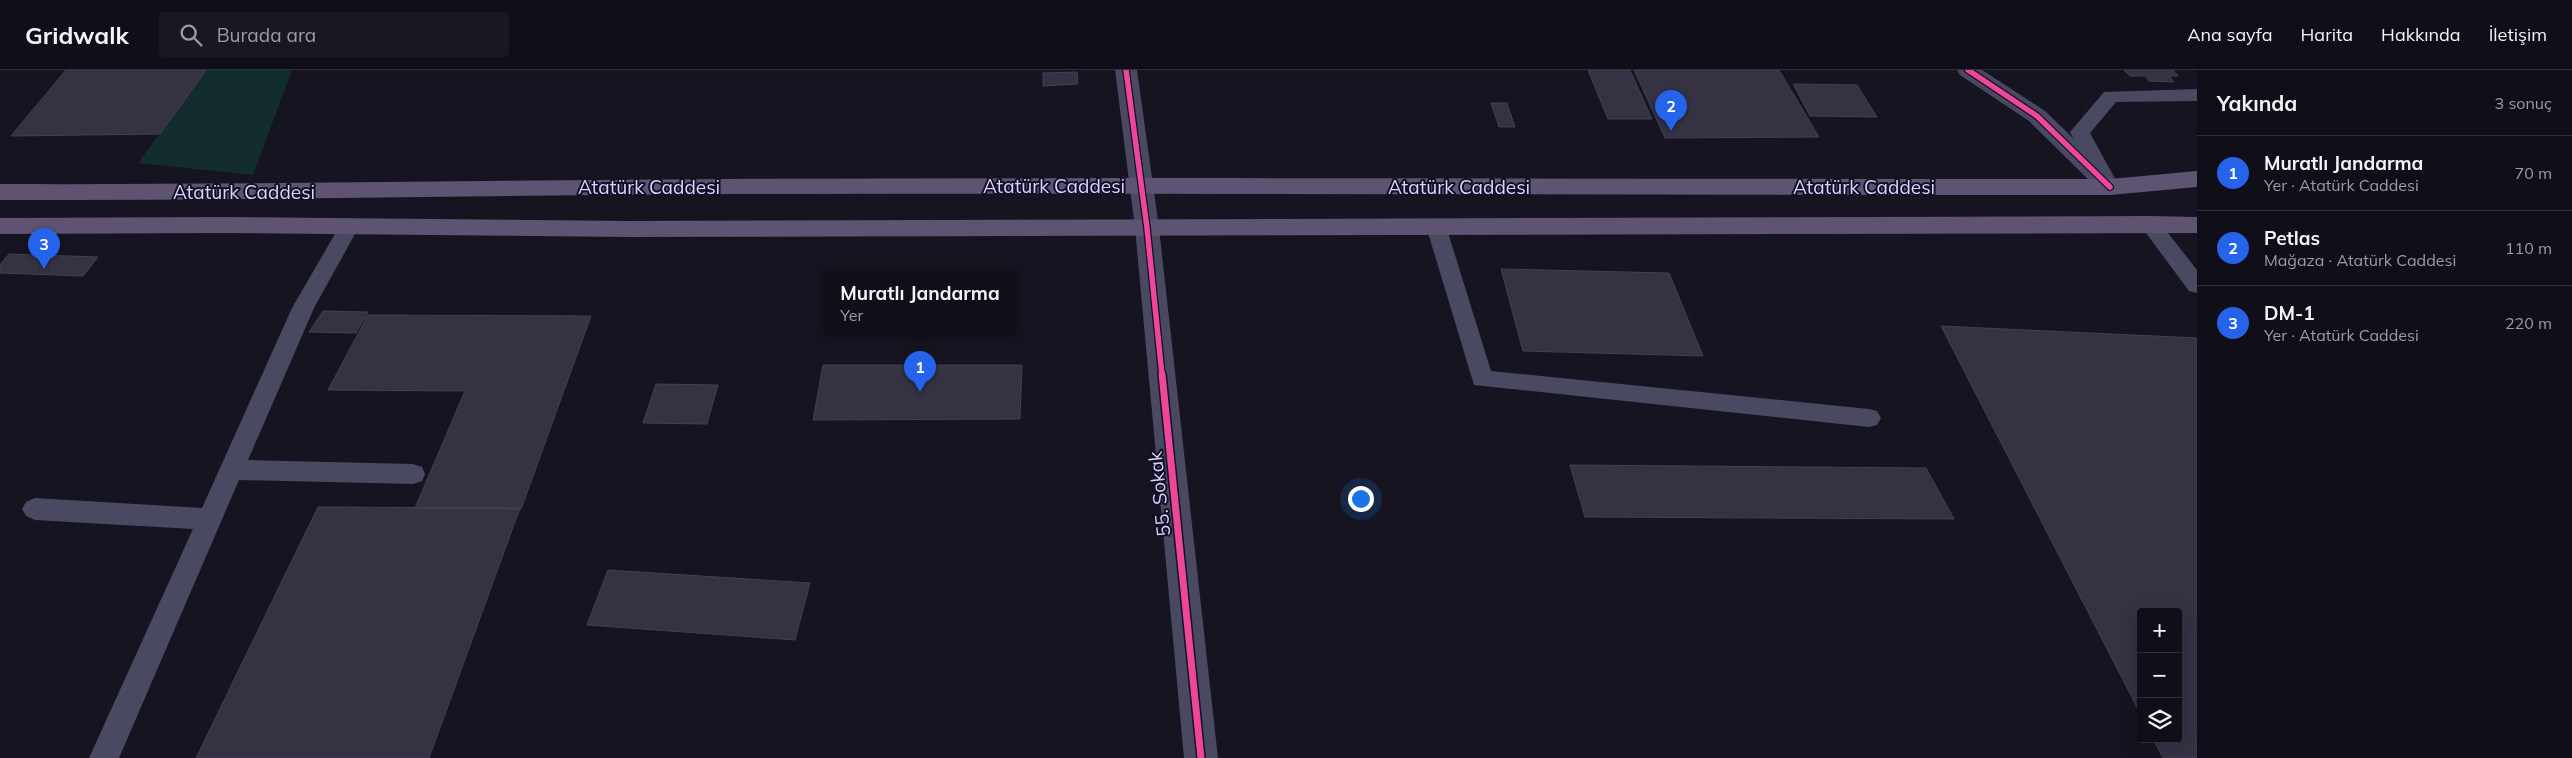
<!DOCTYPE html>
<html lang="tr">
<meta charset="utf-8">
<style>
:root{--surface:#100f19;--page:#191822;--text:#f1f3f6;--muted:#9c9ca2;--line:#302f38;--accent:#2563eb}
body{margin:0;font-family:Mulish,sans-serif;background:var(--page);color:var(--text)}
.controls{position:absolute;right:15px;bottom:15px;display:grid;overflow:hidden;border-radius:5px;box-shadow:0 5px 20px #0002}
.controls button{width:45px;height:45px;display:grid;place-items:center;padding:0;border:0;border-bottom:1px solid var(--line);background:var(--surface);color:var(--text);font:25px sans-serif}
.you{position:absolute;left:1360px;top:428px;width:18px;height:18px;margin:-12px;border:4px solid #fff;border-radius:50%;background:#1a73e8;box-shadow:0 0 0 8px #1a73e833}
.badge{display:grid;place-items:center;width:32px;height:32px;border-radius:50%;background:var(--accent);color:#fff;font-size:16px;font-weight:700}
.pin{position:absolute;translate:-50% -41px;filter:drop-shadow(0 1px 2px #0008)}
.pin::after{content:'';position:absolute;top:26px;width:18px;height:15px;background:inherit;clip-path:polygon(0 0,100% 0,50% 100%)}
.popup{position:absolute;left:824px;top:200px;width:192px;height:65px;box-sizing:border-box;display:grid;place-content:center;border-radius:5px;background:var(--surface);filter:drop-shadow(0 1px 4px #0005);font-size:16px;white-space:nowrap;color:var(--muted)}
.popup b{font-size:19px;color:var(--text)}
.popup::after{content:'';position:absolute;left:50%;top:100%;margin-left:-10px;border:10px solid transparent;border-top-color:var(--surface)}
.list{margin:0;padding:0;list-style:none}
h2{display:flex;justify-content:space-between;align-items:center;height:65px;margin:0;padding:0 20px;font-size:21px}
h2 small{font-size:16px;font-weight:400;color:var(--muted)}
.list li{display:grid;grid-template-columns:32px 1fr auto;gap:15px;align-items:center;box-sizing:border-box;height:75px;padding:0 20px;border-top:1px solid var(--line)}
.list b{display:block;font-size:19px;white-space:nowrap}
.list p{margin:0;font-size:16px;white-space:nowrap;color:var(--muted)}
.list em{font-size:16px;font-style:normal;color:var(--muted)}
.icon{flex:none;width:28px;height:28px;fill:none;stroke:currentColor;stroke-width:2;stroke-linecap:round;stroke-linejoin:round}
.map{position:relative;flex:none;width:2197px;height:688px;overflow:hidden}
header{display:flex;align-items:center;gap:30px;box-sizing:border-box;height:70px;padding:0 25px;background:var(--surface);border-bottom:1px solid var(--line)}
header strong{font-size:24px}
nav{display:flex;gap:28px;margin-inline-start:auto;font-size:18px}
.search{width:350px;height:45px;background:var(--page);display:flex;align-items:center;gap:12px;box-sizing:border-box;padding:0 18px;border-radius:5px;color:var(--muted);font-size:19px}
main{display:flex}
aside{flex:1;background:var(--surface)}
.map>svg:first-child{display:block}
.green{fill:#132c2d}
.building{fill:#343243;stroke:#433f54}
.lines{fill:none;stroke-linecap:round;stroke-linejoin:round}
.lane{fill:#4a4962;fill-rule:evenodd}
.street{fill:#4a4962;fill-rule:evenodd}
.primary{fill:#5e5373;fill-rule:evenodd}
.cycleway-far1-casing{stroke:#130f26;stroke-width:8}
.cycleway-casing{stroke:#130f26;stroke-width:10}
.cycleway-far1{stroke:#ed469a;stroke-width:5.5}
.cycleway{stroke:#ed469a;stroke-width:7}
.labels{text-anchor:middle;stroke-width:4;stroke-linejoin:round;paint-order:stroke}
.street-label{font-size:19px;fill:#d9d4ff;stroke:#130f26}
</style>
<header>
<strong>Gridwalk</strong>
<div class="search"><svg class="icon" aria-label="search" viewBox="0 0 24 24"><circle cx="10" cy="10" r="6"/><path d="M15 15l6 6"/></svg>Burada ara</div>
<nav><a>Ana sayfa</a><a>Harita</a><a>Hakkında</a><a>İletişim</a></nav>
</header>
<main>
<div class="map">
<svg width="2197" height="688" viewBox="0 0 2197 688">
<rect width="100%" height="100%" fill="#161421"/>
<path class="green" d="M206,0H292L253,105L138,93Z"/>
<path class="building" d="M66,0H206L160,64L11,66Z
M1588,0H1630L1652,49H1608Z
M1634,0H1779L1819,67L1665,68Z
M2124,0H2173L2178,6H2169L2174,12L2149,11L2145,6H2130Z
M1077,2L1078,14L1043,16V3Z
M1793,14L1857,15L1877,47L1810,46Z
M1491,33H1507L1515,57H1499Z
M9,184L98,187L83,206L0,203V195Z
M1501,199L1669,203L1703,286L1523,281Z
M323,241L368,242L356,263L309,262Z
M368,245L591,246L521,439L415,438L465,321L328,320Z
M1941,256L2197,268V688H2163L2153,669H2178V542H2141V645Z
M823,295H1022L1020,349L813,350Z
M656,314L718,315L707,354L643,353Z
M1570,395L1926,398L1954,449L1585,447Z
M318,437L520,438L429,688H196Z
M608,500L810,513L795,570L587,555Z"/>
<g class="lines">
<path class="lane" d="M2197,19V31L2116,32L2090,63L2119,116L2116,121L2109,123L2102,121L2070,62L2104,22Z
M2150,147L2157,149L2197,200V223L2189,221L2143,159L2140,154L2143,149Z
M350,148L357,150L360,155L314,238L248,390L413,394L422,397L425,404L422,411L413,414L239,410L119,688H89L193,459L35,450L26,446L22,439L26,432L35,428L202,438L292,238L343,150Z
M1436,149L1443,151L1446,156L1491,301L1869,339L1877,341L1881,348L1877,355L1869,357L1474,315L1426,156L1429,151Z"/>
<path class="street" d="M1115,0H1137L1159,158L1218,688H1184L1135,158Z
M1957,0H1982L2045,41L2118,111L2122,117L2118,123L2110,125L2102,123L2029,51L1960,5Z"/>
<path class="primary" d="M2197,101V117L2110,125C1651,125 1191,123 732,124C488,125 244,131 0,130V114C244,115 488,110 732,109C1191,107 1651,109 2110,109Z
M2150,146L2197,147V163L628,167L222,163L0,164V148L222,147L628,151Z"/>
<defs>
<path id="cycleway-far1" d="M1126,0L1147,158L1162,305
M1968,0L2037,46L2110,117"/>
<path id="cycleway" d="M1162,304L1201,688"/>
</defs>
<use href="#cycleway-far1" class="cycleway-far1-casing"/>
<use href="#cycleway" class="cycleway-casing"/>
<use href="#cycleway-far1" class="cycleway-far1"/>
<use href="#cycleway" class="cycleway"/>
</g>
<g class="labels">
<g class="street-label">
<text x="1054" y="123">Atatürk Caddesi</text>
<text x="649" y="124">Atatürk Caddesi</text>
<text x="1459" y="124">Atatürk Caddesi</text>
<text x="1864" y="124">Atatürk Caddesi</text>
<text x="244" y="129">Atatürk Caddesi</text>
<text transform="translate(1159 424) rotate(-96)" y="7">55. Sokak</text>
</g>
</g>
</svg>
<div class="controls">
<button>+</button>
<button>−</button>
<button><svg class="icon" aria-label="layers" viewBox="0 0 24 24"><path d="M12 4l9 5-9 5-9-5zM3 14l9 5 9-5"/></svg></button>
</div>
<div class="you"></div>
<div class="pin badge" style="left:920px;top:322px">1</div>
<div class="popup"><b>Muratlı Jandarma</b>Yer</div>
<div class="pin badge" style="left:1671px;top:61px">2</div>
<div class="pin badge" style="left:44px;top:199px">3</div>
</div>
<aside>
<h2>Yakında<small>3 sonuç</small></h2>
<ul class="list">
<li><span class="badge">1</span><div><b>Muratlı Jandarma</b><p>Yer · Atatürk Caddesi</p></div><em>70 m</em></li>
<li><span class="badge">2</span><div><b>Petlas</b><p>Mağaza · Atatürk Caddesi</p></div><em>110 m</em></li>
<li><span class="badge">3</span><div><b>DM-1</b><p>Yer · Atatürk Caddesi</p></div><em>220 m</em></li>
</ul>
</aside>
</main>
